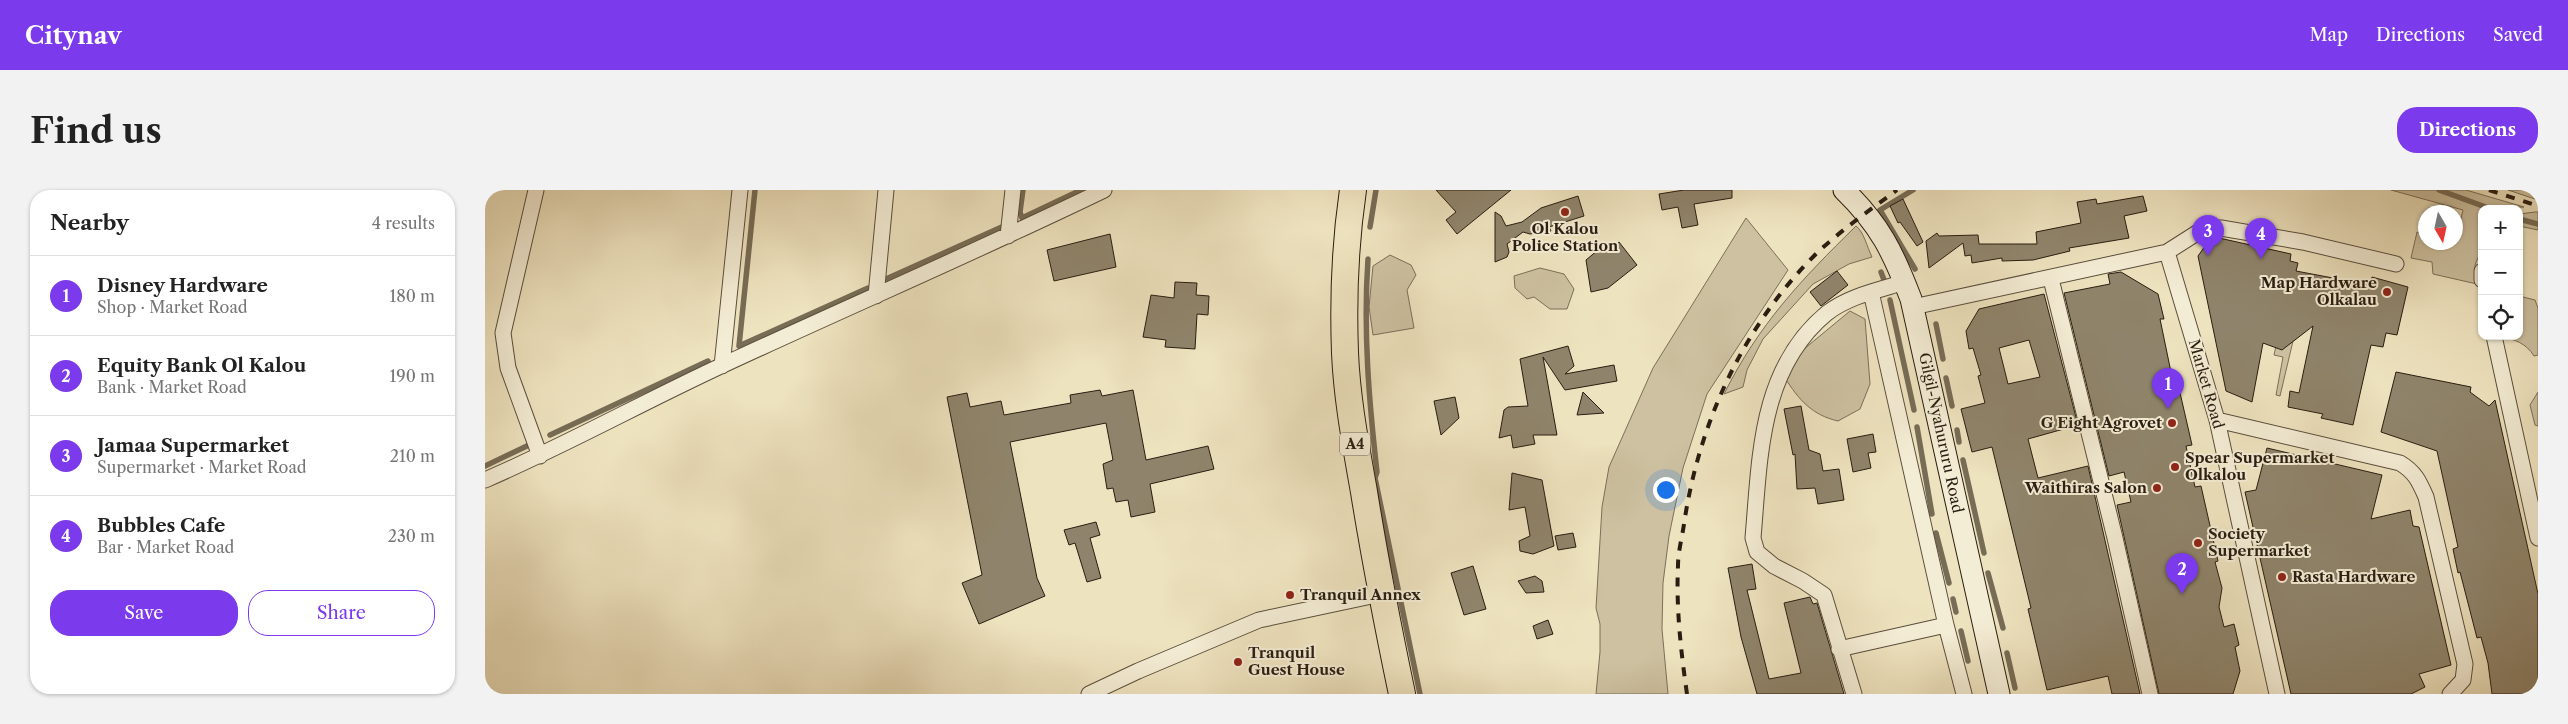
<!DOCTYPE html>
<meta charset="utf-8">
<style>
:root{--surface:#fff;--page:#f2f2f2;--text:#222;--muted:#767676;--line:#e0e0e0;--accent:#7c3aed}
body{margin:0;font-family:"Libre Caslon Text",serif;background:var(--page);color:var(--text)}
.controls{position:absolute;right:15px;top:15px;display:grid;overflow:hidden;border-radius:10px;box-shadow:0 1px 4px #0004}
.controls button{width:45px;height:45px;display:grid;place-items:center;padding:0;border:0;border-bottom:1px solid var(--line);background:var(--surface);color:var(--text);font:25px sans-serif}
.compass{position:absolute;left:1933px;top:15px;width:45px;height:45px;border-radius:50%;background:var(--surface);box-shadow:0 1px 4px #0004;rotate:171deg}
.you{position:absolute;left:1180px;top:299px;width:18px;height:18px;margin:-12px;border:4px solid #fff;border-radius:50%;background:#1a73e8;box-shadow:0 0 0 8px #1a73e833}
.badge{display:grid;place-items:center;width:32px;height:32px;border-radius:50%;background:var(--accent);color:#fff;font-size:16px;font-weight:700}
.pin{position:absolute;translate:-50% -41px;filter:drop-shadow(0 1px 2px #0008)}
.pin::after{content:'';position:absolute;top:26px;width:18px;height:15px;background:inherit;clip-path:polygon(0 0,100% 0,50% 100%)}
.list{margin:0;padding:0;list-style:none}
h2{display:flex;justify-content:space-between;align-items:center;height:65px;margin:0;padding:0 20px;font-size:21px}
h2 small{font-size:16px;font-weight:400;color:var(--muted)}
.list li{display:grid;grid-template-columns:32px 1fr auto;gap:15px;align-items:center;box-sizing:border-box;height:80px;padding:0 20px;border-top:1px solid var(--line)}
.list b{display:block;font-size:19px;white-space:nowrap}
.list p{margin:0;font-size:16px;white-space:nowrap;color:var(--muted)}
.list em{font-size:16px;font-style:normal;color:var(--muted)}
.actions{display:flex;gap:10px;padding:15px 20px}
.actions a{flex:1;padding:11px 0;border:1px solid var(--accent);border-radius:20px;text-align:center;font-size:18px;color:var(--accent)}
.actions .main{background:var(--accent);color:#fff}
.icon{flex:none;width:28px;height:28px;fill:none;stroke:currentColor;stroke-width:2;stroke-linecap:round;stroke-linejoin:round}
.map{position:relative;flex:none;width:2053px;height:504px;overflow:hidden;border-radius:20px}
header{display:flex;align-items:center;gap:30px;box-sizing:border-box;height:70px;padding:0 25px;background:var(--accent);color:#fff}
header strong{font-size:24px}
nav{display:flex;gap:28px;margin-inline-start:auto;font-size:18px}
.intro{display:flex;align-items:center;justify-content:space-between;box-sizing:border-box;height:120px;padding:0 30px}
h1{margin:0;font-size:35px}
.button{padding:12px 22px;border-radius:20px;background:var(--accent);color:#fff;font-size:18px;font-weight:700}
main{display:flex;gap:30px;padding:0 30px}
aside{flex:1;background:var(--surface);border-radius:20px;box-shadow:0 1px 4px #0004}
.map>svg:first-child{display:block}
.green{fill:#cdc1a1;stroke:#7b6f59}
.lines{fill:none;stroke-linecap:round;stroke-linejoin:round}
.stream{stroke:#776c56;stroke-width:5.5}
.building{fill:#8f846b;stroke:#291d11;fill-rule:evenodd}
.street-casing{stroke:#5a4e3c;stroke-width:17}
.secondary-casing{stroke:#291d11;stroke-width:23}
.highway-casing{stroke:#291d11;stroke-width:28}
.street{stroke:#f4edd5;stroke-width:15}
.secondary{stroke:#f4edd5;stroke-width:21}
.highway{stroke:#eee3bf;stroke-width:26}
.rail{stroke:#291d11;stroke-width:4;stroke-dasharray:9 9;stroke-linecap:butt}
.poi-dot{fill:#8f2418;stroke:#f4edd5;stroke-width:2}
.labels{text-anchor:middle;stroke-width:4;stroke-linejoin:round;paint-order:stroke}
.shield{fill:#f4edd5;stroke:#665b4c;stroke-width:1}
.shield-label{font-size:14px;font-weight:bold;fill:#291d11}
.poi-label{font-size:15px;font-weight:bold;fill:#291d11;stroke:#f4edd5;text-anchor:start}
.street-label{font-size:15px;fill:#291d11;stroke:#f4edd5}
</style>
<header>
<strong>Citynav</strong>
<nav><a>Map</a><a>Directions</a><a>Saved</a></nav>
</header>
<div class="intro"><h1>Find us</h1><a class="button">Directions</a></div>
<main>
<aside>
<h2>Nearby<small>4 results</small></h2>
<ul class="list">
<li><span class="badge">1</span><div><b>Disney Hardware</b><p>Shop · Market Road</p></div><em>180 m</em></li>
<li><span class="badge">2</span><div><b>Equity Bank Ol Kalou</b><p>Bank · Market Road</p></div><em>190 m</em></li>
<li><span class="badge">3</span><div><b>Jamaa Supermarket</b><p>Supermarket · Market Road</p></div><em>210 m</em></li>
<li><span class="badge">4</span><div><b>Bubbles Cafe</b><p>Bar · Market Road</p></div><em>230 m</em></li>
</ul>
<div class="actions"><a class="main">Save</a><a>Share</a></div>
</aside>
<div class="map">
<svg width="2053" height="504" viewBox="0 0 2053 504">
<rect width="100%" height="100%" fill="#eee3bf"/>
<filter id="stains"><feTurbulence type="fractalNoise" baseFrequency=".004" numOctaves="4"/><feColorMatrix values="0 0 0 0 .2 0 0 0 0 .09 0 0 0 0 .02 0 0 0 .5 -.17"/></filter>
<radialGradient id="worn" r=".72"><stop offset=".6" stop-color="#630" stop-opacity="0"/><stop offset="1" stop-color="#630" stop-opacity=".3"/></radialGradient>
<path class="green" d="M1906,0H1981L2039,17L1997,19V58L1990,75L1992,94L1948,84L1947,72L1926,68L1932,42L1940,44V52H1970L1978,20Z
M2023,0H2053V10Z
M2050,22H2053V40L2034,36V24Z
M1261,28L1303,80L1222,204L1198,278L1184,346L1178,393L1177,439L1183,504H1111L1115,462V434L1111,418L1117,317L1124,277L1168,178Z
M1371,36C1379,42 1382,57 1387,67L1364,74L1328,94L1278,149L1262,180L1258,197L1239,204C1274,134 1316,90 1371,36Z
M905,65L926,75L931,85L922,100L929,138L888,145L884,117L888,76Z
M1055,78L1079,84L1089,99L1082,119H1065L1049,107L1042,109L1030,98L1029,86Z
M2034,106L2050,110L2053,118V165L2049,166C2041,153 2030,150 2016,146H2034Z
M1365,121L1380,129L1385,194L1375,219L1353,231C1327,225 1314,210 1300,188L1313,164Z
M1793,147L1808,151L1795,206L1791,205L1798,167L1789,165Z
M2053,202V236L2050,235L2045,215Z"/>
<g class="lines">
<path class="stream" d="M538,0L535,22L537,28L596,0
M1428,0L1395,20L1430,79
M1954,0L2006,19
M2034,29L2053,34
M885,37L891,0
M883,69C878,141 884,211 892,282L890,288L886,289
M1396,82L1399,90
M401,89L519,36
M1405,110L1429,220
M1451,134L1458,169
M254,156L270,0
M254,156L383,98
M1461,188L1467,216
M1432,237L1447,324
M1472,240L1474,252
M65,245L223,171
M1478,270L1499,363
M0,276L44,255
M890,288L935,504
M1451,343L1464,393
M1503,383L1518,438
M1468,409L1471,422
M1476,441L1483,471
M1522,463L1530,498"/>
</g>
<path class="building" d="M951,0H1026L972,44L961,30L971,22Z
M1199,0H1247V8L1209,14L1213,35L1197,38L1193,17L1177,20L1174,4Z
M1093,6L1099,26L1064,37L1066,41L1045,44L1038,42L1022,54L1024,62L1022,67L1010,72V22L1016,26L1021,36L1037,32L1056,18Z
M1658,6L1662,21L1639,26L1644,48L1584,58L1585,61L1548,70L1517,71V68L1487,73L1486,65L1480,66L1478,53L1444,78L1441,51L1452,43L1454,46L1493,45L1494,54H1552L1551,42L1596,33L1592,12L1611,9L1612,14Z
M1418,9L1438,52L1432,56L1415,32L1413,33L1405,16Z
M625,44L631,77L569,91L562,60Z
M1734,48L1806,64L1805,71L1813,73L1811,81L1885,95L1887,87L1923,97L1912,145L1901,143L1898,157L1886,155L1868,235L1836,228L1838,224L1803,217L1805,201L1814,203L1828,136L1797,160L1778,153L1767,212L1741,201L1713,66L1725,49Z
M1134,52L1152,75L1123,98L1106,102L1101,70L1119,55L1124,60Z
M1352,81L1363,95L1336,116L1325,102Z
M1636,82L1673,104L1679,129H1675L1687,187L1690,186L1693,194L1707,255L1701,256L1710,297L1716,296L1733,371L1730,372L1737,398L1734,417L1739,437L1749,434L1754,455L1750,457L1755,481L1748,504H1674L1632,315L1646,312L1639,282L1624,286L1579,103L1625,94L1623,84Z
M690,92L712,93L711,105L724,106L723,125L712,124L710,159L680,157L681,150L658,147L666,105L689,108Z
M1559,104L1593,235L1543,249L1553,288L1603,276L1655,504H1627L1623,486L1562,500L1543,419L1546,418L1507,257L1487,262L1476,219L1500,213L1493,186L1496,185L1488,158L1484,159L1481,141L1494,119ZM1544,150L1555,187L1523,194L1514,158Z
M1083,156L1089,176L1080,184L1129,175L1132,191L1080,200L1058,167L1072,245H1048L1050,254L1028,258L1026,245L1014,248L1019,220L1023,217L1043,216L1035,169Z
M1911,182L1986,197L1985,202L2004,216L2010,210L2053,404V504H2007L2003,473L1996,447L1992,448L1975,382L1973,383L1968,359L1973,357L1952,261L1896,242Z
M615,200L617,206L648,200L661,270L723,256L729,279L665,294L670,322L646,327L643,310L631,312L628,298L622,299L618,274L628,270L621,233L525,252L552,388L560,406L494,434L477,393L497,385L462,207L482,203L485,217L516,211L519,225L586,213L585,205Z
M1098,202L1119,223L1092,225Z
M970,207L974,228L956,245L949,211Z
M1316,216L1324,260L1335,264L1338,281L1354,279L1359,310L1333,314L1330,298L1312,299L1310,264L1308,265L1299,219Z
M1388,244L1391,262L1383,263L1386,278L1368,282L1362,249Z
M1782,258L1897,285L1886,329L1925,320L1928,336L1934,337L1966,475L1934,484L1940,497L1926,504H1806L1760,302L1771,300Z
M1027,283L1057,290L1069,356L1048,364L1035,361L1034,351L1045,346L1040,317L1024,320Z
M611,332L615,345L605,348L616,388L602,392L590,353L584,355L579,340Z
M1088,343L1091,357L1073,360L1070,346Z
M1267,374L1271,399L1262,400L1284,489L1316,483L1299,413L1325,407L1328,414L1332,413L1359,504H1272L1256,447L1243,378Z
M988,376L1001,419L979,425L966,383Z
M1050,386L1057,391L1059,402L1041,403L1033,391Z
M1063,430L1068,444L1052,449L1048,436Z"/>
<g class="lines">
<defs>
<path id="street" d="M51,0L18,143L23,178L55,266
M523,46L528,0
M1682,62L1732,230L1792,504
M1997,81V90
M1566,89L1630,348L1665,504
M1386,102L1461,435L1479,504
M391,106L401,0
M1428,117L1682,62L1715,41L1736,38L1818,52L1911,74
M2009,146L2053,348
M237,176L255,0
M1732,230L1915,273C1930,282 1934,291 1941,307L1980,474L1978,490L1965,504
M0,290C81,255 158,212 238,175C365,116 493,61 619,0
M1354,459L1461,435
M604,504L653,481L774,430L896,404
M1369,504L1339,405L1318,391L1289,376L1272,362L1268,348C1275,268 1274,179 1342,123C1364,106 1394,100 1420,92"/>
<path id="secondary" d="M1359,0C1395,35 1408,62 1426,109L1514,504"/>
<path id="highway" d="M868,0C860,54 858,109 860,163C862,210 871,256 879,302C890,370 903,437 917,504"/>
</defs>
<use href="#street" class="street-casing"/>
<use href="#secondary" class="secondary-casing"/>
<use href="#highway" class="highway-casing"/>
<use href="#street" class="street"/>
<use href="#secondary" class="secondary"/>
<use href="#highway" class="highway"/>
<path class="rail" d="M2004,0L2053,16
M1202,504C1196,462 1191,419 1193,376C1193,362 1197,348 1199,334C1214,232 1259,134 1334,61C1358,39 1386,19 1412,0"/>
</g>
<g class="poi-dot">
<circle cx="1080" cy="22" r="5"/>
<circle cx="1902" cy="102" r="5"/>
<circle cx="1687" cy="233" r="5"/>
<circle cx="1690" cy="277" r="5"/>
<circle cx="1672" cy="298" r="5"/>
<circle cx="1713" cy="353" r="5"/>
<circle cx="1797" cy="387" r="5"/>
<circle cx="805" cy="405" r="5"/>
<circle cx="753" cy="472" r="5"/>
</g>
<g class="labels">
<rect class="shield" x="855" y="242.5" width="30" height="23" rx="4"/>
<g class="shield-label">
<text x="870" y="259">A4</text>
</g>
<g class="poi-label">
<text x="1080" y="44" text-anchor="middle">Ol Kalou<tspan x="1080" dy="17">Police Station</tspan></text>
<text x="1892" y="98" text-anchor="end">Map Hardware<tspan x="1892" dy="17">Olkalau</tspan></text>
<text x="1677" y="238" text-anchor="end">G Eight Agrovet</text>
<text x="1700" y="273">Spear Supermarket<tspan x="1700" dy="17">Olkalou</tspan></text>
<text x="1662" y="303" text-anchor="end">Waithiras Salon</text>
<text x="1723" y="349">Society<tspan x="1723" dy="17">Supermarket</tspan></text>
<text x="1807" y="392">Rasta Hardware</text>
<text x="815" y="410">Tranquil Annex</text>
<text x="763" y="468">Tranquil<tspan x="763" dy="17">Guest House</tspan></text>
</g>
<g class="street-label">
<text transform="translate(1721 194) rotate(74)" y="5">Market Road</text>
<text transform="translate(1456 243) rotate(78)" y="5">Gilgil-Nyahururu Road</text>
</g>
</g>
<rect width="100%" height="100%" filter="url(#stains)"/>
<rect width="100%" height="100%" fill="url(#worn)"/>
</svg>
<div class="controls">
<button>+</button>
<button>−</button>
<button><svg class="icon" aria-label="locate" viewBox="0 0 24 24"><circle cx="12" cy="12" r="6"/><path d="M12 2v4M12 18v4M2 12h4M18 12h4"/></svg></button>
</div>
<svg class="compass" viewBox="-18 -18 36 36"><path d="M0-13l5 13h-10z" fill="#e53935"/><path d="M0 13l5-13h-10z" fill="#767676"/></svg>
<div class="you"></div>
<div class="pin badge" style="left:1683px;top:219px">1</div>
<div class="pin badge" style="left:1697px;top:404px">2</div>
<div class="pin badge" style="left:1723px;top:66px">3</div>
<div class="pin badge" style="left:1776px;top:69px">4</div>
</div>
</main>
